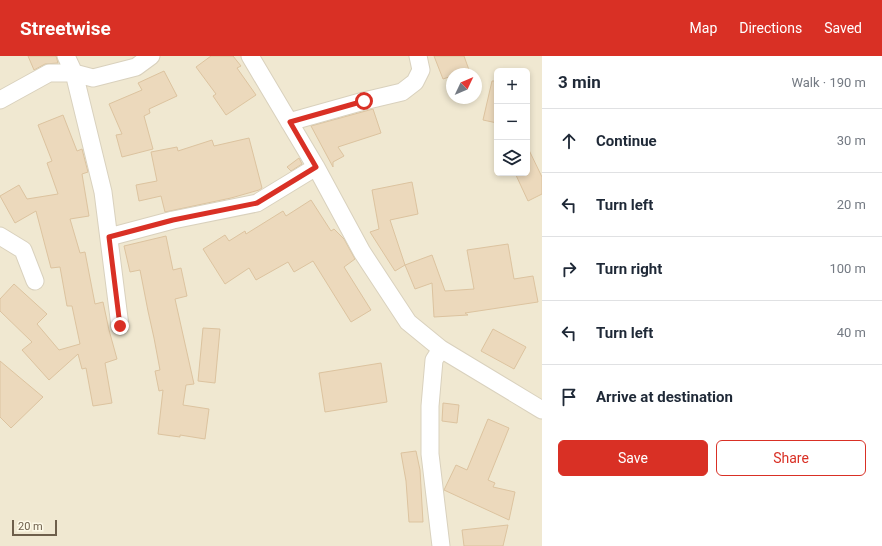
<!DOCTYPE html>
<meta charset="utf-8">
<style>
:root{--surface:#fff;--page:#f6f6f7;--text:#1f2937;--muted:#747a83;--line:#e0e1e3;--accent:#d93025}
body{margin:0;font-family:Roboto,sans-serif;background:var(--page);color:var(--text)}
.controls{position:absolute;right:12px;top:12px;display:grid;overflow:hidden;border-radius:6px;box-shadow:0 2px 6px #0003}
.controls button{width:36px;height:36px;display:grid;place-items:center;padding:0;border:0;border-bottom:1px solid var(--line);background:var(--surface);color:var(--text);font:20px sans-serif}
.compass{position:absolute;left:446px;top:12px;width:36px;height:36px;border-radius:50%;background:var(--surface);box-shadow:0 2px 6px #0003;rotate:46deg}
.scale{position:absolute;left:12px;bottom:10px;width:45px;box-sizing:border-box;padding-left:4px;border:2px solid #6e5f4b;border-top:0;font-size:11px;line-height:14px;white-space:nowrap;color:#6e5f4b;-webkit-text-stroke:3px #fdf9e7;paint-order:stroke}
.stop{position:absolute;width:12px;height:12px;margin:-9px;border:3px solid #d93025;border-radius:50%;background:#fff}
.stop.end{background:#d93025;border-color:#fff;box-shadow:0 1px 4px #0008}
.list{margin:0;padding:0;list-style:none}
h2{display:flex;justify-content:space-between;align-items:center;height:52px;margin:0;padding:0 16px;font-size:17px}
h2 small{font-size:13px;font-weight:400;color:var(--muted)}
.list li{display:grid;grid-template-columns:26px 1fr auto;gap:12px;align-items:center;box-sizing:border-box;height:64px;padding:0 16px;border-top:1px solid var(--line)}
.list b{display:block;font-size:15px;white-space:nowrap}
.list em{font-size:13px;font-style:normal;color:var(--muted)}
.actions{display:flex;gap:8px;padding:12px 16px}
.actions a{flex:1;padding:9px 0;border:1px solid var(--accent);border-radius:6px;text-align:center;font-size:14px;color:var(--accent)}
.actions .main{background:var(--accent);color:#fff}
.icon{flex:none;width:22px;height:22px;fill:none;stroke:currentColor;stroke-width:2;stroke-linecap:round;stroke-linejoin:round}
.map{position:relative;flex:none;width:542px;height:490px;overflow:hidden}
header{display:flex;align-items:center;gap:24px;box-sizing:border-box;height:56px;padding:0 20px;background:var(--accent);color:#fff}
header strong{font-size:19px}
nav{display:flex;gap:22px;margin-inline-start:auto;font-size:14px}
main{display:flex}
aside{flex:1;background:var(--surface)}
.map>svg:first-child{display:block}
.residential{fill:#f0e8d1;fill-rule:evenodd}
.building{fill:#ecd9bc;stroke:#dcc39f}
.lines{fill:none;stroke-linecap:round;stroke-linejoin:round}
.minor-casing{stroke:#d9d1bd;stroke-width:19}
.minor{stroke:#fff;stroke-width:17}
.route{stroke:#d93025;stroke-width:5}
</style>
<header>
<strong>Streetwise</strong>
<nav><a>Map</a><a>Directions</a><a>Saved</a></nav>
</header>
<main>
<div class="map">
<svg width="542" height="490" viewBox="0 0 542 490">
<rect width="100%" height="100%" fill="#f9f5e2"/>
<path class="residential" d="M0,0H542V490H0ZM497,15H527V117H497ZM452,18H476V42H452Z"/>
<path class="building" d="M28,0H56L58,7L45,8L34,14Z
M211,0H233L241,10L237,12L256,39L226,59L213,40L216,38L196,11Z
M434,0H464L469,14L458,18H452V20L443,23Z
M164,15L177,40L149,53L150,57L144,60L153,93L122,101L116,79L122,78L109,48L142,34L138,27Z
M492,25H497V67L483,64Z
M373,53L381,77L338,91L344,100L333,106V111L311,70Z
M63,59L77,95L82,93L88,116L82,118L89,160L70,163L80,197L85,196L95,248L103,246L109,274L117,303L105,307L112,347L93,350L86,312L82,313L78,298L49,324L22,294L32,286L0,255V243L14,228L47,258L37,268L59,294L80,288L72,250H67L60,211L51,212L36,155L15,167L0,140L19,129L27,143L58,138L47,107L52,105L38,69Z
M249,82L262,132L259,134L231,142L165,156L161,140L139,145L136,129L157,125L151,96L177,91L178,95L212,84L214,90Z
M527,90L542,121V138L528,145L515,117H527Z
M299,102L302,108L291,115L287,111Z
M412,126L418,158L390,164L405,209L395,215L370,176L379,173L372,134Z
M311,144L331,175L334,173L344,183L355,203L344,211L371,254L351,266L313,205L294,216L288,206L256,224L249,212L225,228L203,193L225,179L229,185L245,175L246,178L283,155L286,160Z
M166,180L173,214L181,212L187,240L175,243L194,328L186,329L183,349L209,353L205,383L180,379V381L158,378L163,334L159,335L155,315L160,314L154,282L148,255L140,214L130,216L124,190Z
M508,188L514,223L533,220L538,246L465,257L468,259L434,261L432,227L415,233L405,209L432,199L445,235L474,233L467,194Z
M203,272L220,273L215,327L198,325Z
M493,273L526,291L514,313L481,295Z
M0,305L43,341L11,372L0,361Z
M381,307L387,346L325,356L319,317Z
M443,347L459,349L457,367L442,365Z
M488,363L509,372L488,424L495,427L493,431L515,436L509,464L444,434L456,409L467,414Z
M416,395L420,414L423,466H409L406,425L401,397Z
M508,469L503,490H464L462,474Z"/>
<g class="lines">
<defs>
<path id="minor" d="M66,0L74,17L103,136L120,270
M250,0L316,111L362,196L408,266L441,293L542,354
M0,44L49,17H74L93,22L136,11L151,0
M289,66L364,45L402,36L415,26L421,14L418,0
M0,180L23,194L35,225
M109,181L173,164L257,147L316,111
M441,490L430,398V350L434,304L441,293"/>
</defs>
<use href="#minor" class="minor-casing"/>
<use href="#minor" class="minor"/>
</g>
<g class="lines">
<path class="route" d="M120,270L109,181L173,164L257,147L316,111L290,66L364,45"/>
</g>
</svg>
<div class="controls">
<button>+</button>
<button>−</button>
<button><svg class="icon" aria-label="layers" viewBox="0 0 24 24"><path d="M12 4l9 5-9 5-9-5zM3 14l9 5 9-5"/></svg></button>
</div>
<svg class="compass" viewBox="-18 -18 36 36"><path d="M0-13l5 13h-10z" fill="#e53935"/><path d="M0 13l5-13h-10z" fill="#747a83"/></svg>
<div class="scale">20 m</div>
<div class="stop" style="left:364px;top:45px"></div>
<div class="stop end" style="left:120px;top:270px"></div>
</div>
<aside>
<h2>3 min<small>Walk · 190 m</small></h2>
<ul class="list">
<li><svg class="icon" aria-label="ahead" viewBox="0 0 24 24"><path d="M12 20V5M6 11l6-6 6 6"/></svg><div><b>Continue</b></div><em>30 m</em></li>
<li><svg class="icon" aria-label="left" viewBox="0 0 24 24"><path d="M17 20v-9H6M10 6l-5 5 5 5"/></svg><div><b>Turn left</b></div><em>20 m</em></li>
<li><svg class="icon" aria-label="right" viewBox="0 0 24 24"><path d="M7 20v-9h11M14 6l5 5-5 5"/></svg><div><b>Turn right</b></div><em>100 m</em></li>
<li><svg class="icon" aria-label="left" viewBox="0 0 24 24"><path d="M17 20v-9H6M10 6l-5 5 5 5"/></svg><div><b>Turn left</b></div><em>40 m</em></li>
<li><svg class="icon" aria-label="arrive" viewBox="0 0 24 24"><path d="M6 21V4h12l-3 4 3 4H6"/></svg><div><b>Arrive at destination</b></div></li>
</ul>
<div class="actions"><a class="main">Save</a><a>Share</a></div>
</aside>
</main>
